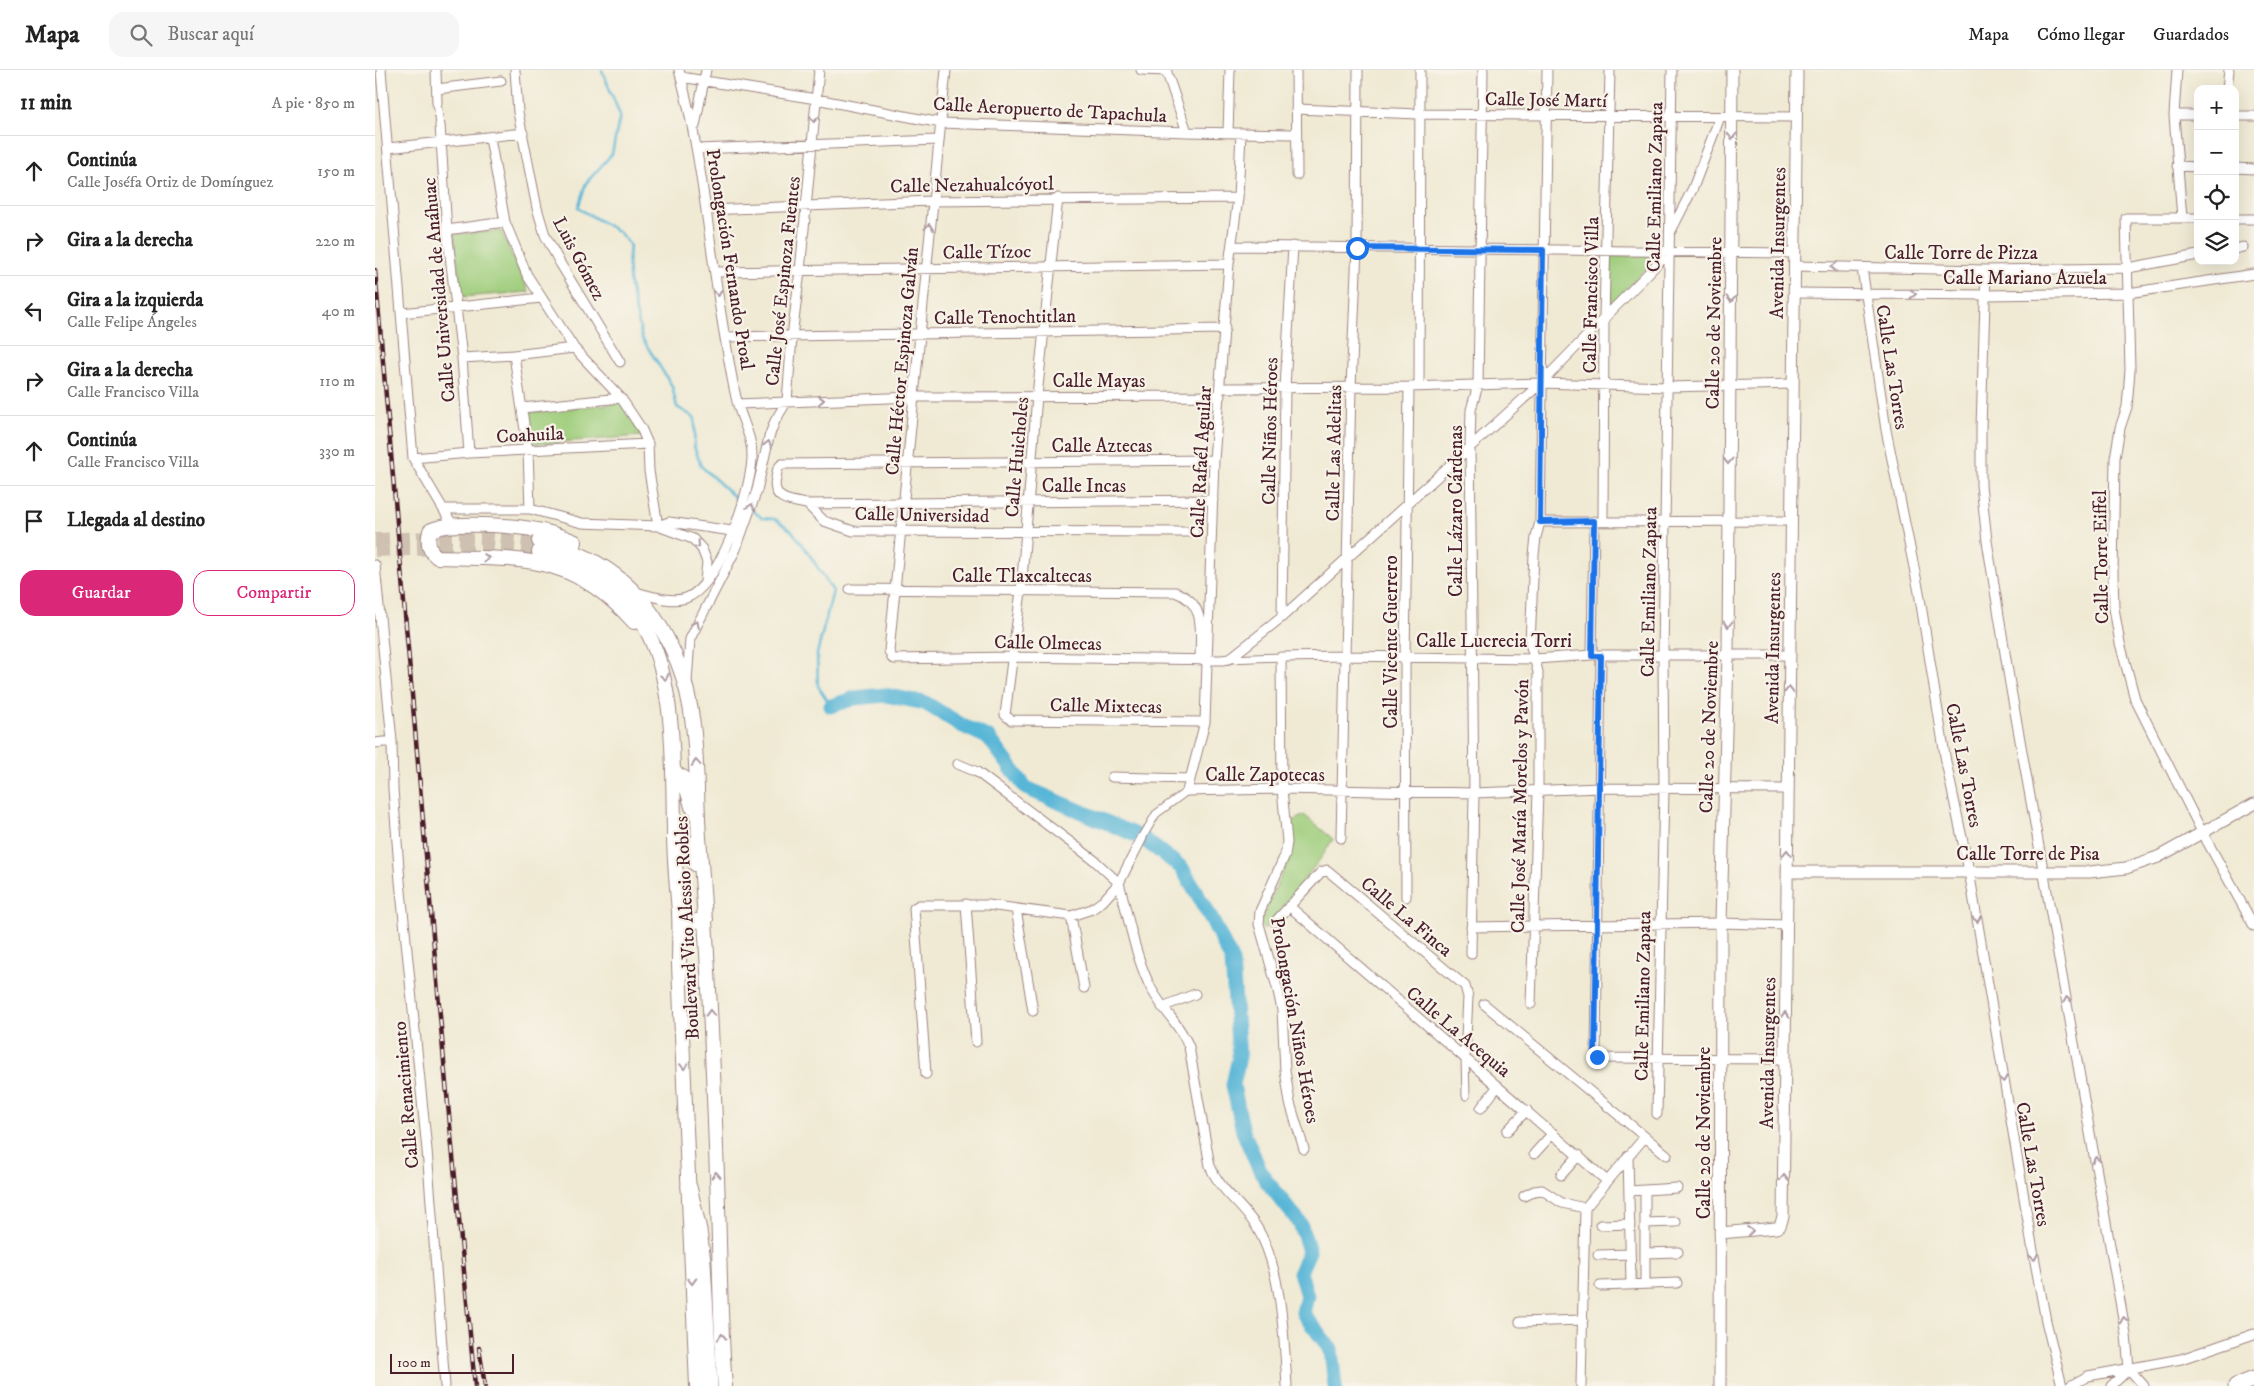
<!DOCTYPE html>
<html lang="es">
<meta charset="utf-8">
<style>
:root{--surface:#fff;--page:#f6f6f6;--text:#222;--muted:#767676;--line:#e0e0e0;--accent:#db2777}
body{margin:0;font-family:"IM FELL DW Pica",serif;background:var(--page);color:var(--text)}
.controls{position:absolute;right:15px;top:15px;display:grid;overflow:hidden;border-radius:10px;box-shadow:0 5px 20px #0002}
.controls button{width:45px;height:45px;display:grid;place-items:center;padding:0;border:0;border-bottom:1px solid var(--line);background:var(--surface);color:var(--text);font:25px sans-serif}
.scale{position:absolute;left:15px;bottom:12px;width:124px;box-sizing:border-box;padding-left:5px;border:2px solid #4a1f2b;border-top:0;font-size:14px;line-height:18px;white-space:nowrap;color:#4a1f2b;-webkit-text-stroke:4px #f7f3e8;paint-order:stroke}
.stop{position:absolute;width:15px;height:15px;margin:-11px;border:4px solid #1a73e8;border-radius:50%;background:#fff}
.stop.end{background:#1a73e8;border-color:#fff;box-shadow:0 1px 5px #0008}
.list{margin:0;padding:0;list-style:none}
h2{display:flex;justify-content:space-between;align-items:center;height:65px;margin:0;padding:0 20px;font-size:21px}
h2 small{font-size:16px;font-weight:400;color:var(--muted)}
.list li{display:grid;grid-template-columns:32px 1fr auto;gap:15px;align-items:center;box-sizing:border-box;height:70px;padding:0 20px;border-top:1px solid var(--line)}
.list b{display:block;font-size:19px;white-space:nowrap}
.list p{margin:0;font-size:16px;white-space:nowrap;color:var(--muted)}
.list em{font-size:16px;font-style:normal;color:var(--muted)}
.actions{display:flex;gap:10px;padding:15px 20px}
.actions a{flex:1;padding:11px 0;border:1px solid var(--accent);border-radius:15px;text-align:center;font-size:18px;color:var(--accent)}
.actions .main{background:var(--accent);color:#fff}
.icon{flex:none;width:28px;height:28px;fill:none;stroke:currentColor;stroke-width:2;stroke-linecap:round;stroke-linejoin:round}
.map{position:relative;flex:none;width:1879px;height:1316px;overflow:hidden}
header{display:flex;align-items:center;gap:30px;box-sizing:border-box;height:70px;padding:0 25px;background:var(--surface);border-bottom:1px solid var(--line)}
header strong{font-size:24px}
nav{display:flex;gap:28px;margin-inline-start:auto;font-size:18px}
.search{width:350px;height:45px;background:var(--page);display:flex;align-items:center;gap:12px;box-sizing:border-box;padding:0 18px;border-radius:15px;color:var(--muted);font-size:19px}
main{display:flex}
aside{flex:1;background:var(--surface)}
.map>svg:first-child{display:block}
.green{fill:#9fcd7b;stroke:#747653}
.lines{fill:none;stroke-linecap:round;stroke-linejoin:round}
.stream{stroke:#58b6d7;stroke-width:2.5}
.river{stroke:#58b6d7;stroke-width:15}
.primary-tunnel{stroke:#cfc1b2;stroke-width:14;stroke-dasharray:14 7;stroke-linecap:butt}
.pedestrian-casing{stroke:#9d8480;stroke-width:9}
.minor-casing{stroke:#9d8480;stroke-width:11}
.tertiary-casing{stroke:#9d8480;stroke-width:13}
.primary-casing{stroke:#9d8480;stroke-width:16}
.trunk-casing{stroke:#9d8480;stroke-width:17}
.pedestrian{stroke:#fff;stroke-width:7}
.minor{stroke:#fff;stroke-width:9}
.tertiary{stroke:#fff;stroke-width:11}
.primary{stroke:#fff;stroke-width:14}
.trunk{stroke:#fff;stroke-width:15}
.rail-casing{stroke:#4a1f2b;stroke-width:4.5}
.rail{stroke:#f7f3e8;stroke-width:2.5;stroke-dasharray:8;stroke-linecap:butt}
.oneway{stroke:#ae9aa0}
.route{stroke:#1a73e8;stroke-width:6}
.labels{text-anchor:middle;stroke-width:4.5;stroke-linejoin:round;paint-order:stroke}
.street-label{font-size:19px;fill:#4a1f2b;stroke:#f7f3e8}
</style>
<header>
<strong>Mapa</strong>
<div class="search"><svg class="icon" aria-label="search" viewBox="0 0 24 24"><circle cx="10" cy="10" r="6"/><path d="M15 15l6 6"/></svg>Buscar aquí</div>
<nav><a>Mapa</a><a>Cómo llegar</a><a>Guardados</a></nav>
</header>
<main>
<aside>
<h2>11 min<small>A pie · 850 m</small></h2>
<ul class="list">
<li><svg class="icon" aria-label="ahead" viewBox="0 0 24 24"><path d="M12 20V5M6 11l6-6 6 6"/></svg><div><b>Continúa</b><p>Calle Joséfa Ortiz de Domínguez</p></div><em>150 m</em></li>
<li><svg class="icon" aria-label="right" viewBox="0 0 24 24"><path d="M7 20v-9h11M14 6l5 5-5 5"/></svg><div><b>Gira a la derecha</b></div><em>220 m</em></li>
<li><svg class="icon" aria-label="left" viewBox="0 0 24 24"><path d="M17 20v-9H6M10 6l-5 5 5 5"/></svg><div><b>Gira a la izquierda</b><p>Calle Felipe Ángeles</p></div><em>40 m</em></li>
<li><svg class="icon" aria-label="right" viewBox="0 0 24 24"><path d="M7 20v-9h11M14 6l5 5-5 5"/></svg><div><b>Gira a la derecha</b><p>Calle Francisco Villa</p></div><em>110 m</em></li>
<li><svg class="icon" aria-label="ahead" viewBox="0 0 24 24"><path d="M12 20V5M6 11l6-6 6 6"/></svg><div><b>Continúa</b><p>Calle Francisco Villa</p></div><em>330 m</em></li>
<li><svg class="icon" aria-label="arrive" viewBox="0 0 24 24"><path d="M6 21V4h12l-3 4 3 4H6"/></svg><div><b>Llegada al destino</b></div></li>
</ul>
<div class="actions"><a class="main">Guardar</a><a>Compartir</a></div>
</aside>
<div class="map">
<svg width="1879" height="1316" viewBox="0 0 1879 1316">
<rect width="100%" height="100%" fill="#f7f3e8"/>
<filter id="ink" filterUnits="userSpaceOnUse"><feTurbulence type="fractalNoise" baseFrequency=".02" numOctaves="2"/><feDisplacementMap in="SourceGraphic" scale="10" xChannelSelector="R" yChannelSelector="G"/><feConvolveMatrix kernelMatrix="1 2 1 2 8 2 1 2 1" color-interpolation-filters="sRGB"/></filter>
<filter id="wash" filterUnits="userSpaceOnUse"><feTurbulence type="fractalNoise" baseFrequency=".0096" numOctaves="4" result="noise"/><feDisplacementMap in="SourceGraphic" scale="20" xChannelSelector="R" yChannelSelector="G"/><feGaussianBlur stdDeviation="1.12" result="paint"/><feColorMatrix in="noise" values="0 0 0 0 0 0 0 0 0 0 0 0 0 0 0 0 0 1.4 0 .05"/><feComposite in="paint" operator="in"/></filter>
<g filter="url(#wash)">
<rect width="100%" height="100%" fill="#f0ead4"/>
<path class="green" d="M126,161L154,222L86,227L79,164Z
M1236,186H1284L1236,234Z
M246,333L268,366L158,374L150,343Z
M929,745L958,769L946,788L889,860L885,853L920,774L916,752Z"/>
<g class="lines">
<path class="stream" d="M227,0L245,45L237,84L211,113L203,138L244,162L255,175L253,195L255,215L267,268L297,316L302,337L320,348L319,376L326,396L366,433
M377,440L387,448L400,449L417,461L432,481L458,521L442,584L443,616L456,636"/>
<path class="river" d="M456,636L480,628L510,625L550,633L588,656L614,668L651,718L754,762L767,768L807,798L837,850L857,891L864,987L858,1015L868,1061L882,1094L890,1109L925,1153L934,1181L925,1202L932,1226L928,1243L956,1280L960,1316"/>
</g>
</g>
<g filter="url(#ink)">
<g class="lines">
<path class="primary-tunnel" d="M0,470L114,466L164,471
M0,480L112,477L164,482"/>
<defs>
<path id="pedestrian" d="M62,33L65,55
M854,589L906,587
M767,768L781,744L812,721
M1090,988L1091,1026"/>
<path id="minor" d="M6,0L38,388L77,454
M61,0L62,33
M140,0L143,42L162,138L170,165L185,193L245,292
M571,0L514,581L517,588L520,589L637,587L847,590L854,589L907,547L1166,313L1293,183
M766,0L792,1
M791,0L812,62
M921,0L922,105
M1802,0L1799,45L1807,148
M306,7L441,29L566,53L812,62L920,64
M62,19L126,11
M1852,19L1854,0
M921,39L1044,44L1421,47
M1799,45H1823
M1860,46H1879
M65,55L72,160L87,288L94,383
M320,56L331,0
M853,62L855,0
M866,63L863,128L854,194L839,390L830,652L812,721L907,719L1099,723L1225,718L1413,719
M115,68L130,152L152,205L199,278L246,328L266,358L273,374L274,401L283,456
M13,78L148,63
M323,79L563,70
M1802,96L1823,97
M1860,98L1879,99
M683,128L662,326L646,521L630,645L636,650L830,652
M333,140L557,131L863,128
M1823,148H1751L1755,300L1752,337L1745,358L1740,388L1738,504L1739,538L1745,573L1760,629L1827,762L1879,856
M1860,149H1879
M72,160L130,152
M1296,161L1318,118L1345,47
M858,176L1420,183
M1860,179L1868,177
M1419,196L1611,200L1753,198L1823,185
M1487,198L1511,360L1544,522L1571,692L1594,801L1658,1181L1671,1251L1687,1316
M1611,200L1606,358V415L1612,471L1635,614L1751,1265L1754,1299L1769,1316
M340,202L854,194
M1419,223L1610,225L1753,223L1879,204
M27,243L166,228
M350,267L850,259
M139,285L153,381L155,439
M87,288L139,285L199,278
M1044,316L1045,0
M846,318L1034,317L1166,313L1292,317L1418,314
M363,334L539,327L845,326
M147,338L246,328
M38,388L94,383L273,374
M838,430L432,434C415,431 396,430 401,408C402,402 402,397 407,394L839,390
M432,434L449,451L478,461L819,462
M69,439H155L207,453L283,456L318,469L327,479L332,492L330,511
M1228,451L1229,248L1235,0
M1165,452L1416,451
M283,456L294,452L357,461
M0,495L17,671L18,719L25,811L52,1080L70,1316
M475,519L800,522C832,533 825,562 825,590
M263,523C277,526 296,533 311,528C345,516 375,423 377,389C378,369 368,353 363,335C357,313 354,290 350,268C334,178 328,88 304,0
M907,547L910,318L918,176
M1217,585L1219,451
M1226,585L1221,985L1226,988L1410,989
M312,612L315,569L361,479L382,420L394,367L400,351L412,331L417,267L425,201L444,0
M0,673L17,671
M583,694L602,702L719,790L744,813
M737,707L815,709
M966,768L976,317L982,178L983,0
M744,813C753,845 759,881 773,912C783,936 805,953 814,977L835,1096C845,1121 867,1134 881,1156C907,1197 909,1268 912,1316
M1031,827L1030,587L1034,317
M591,834L601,972
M914,836L1232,1111
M641,839L658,941
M696,846L709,918
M900,852L946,802L952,800L1090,916L1093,927L1090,988
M1096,857L1346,853L1411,855
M1096,884L1099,723L1095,374L1096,340L1103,315L1108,0
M1109,934L1292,1085
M1156,934L1163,721V602L1155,573L1159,485L1161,467L1165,452L1172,0
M787,937L820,924
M551,1004L539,838L544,835H613L696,846L717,839L728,831L744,813L767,768
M1106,1038L1123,1016
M1282,1044L1289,719L1288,585L1297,0
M1132,1061L1152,1040
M929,1079L915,1033L910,1000L907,940L903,921L884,854L885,841L910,785L912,772L907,719L906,587L970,586L1160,589L1217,585H1415
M1159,1084L1178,1063
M1253,1086L1256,1213
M1186,1105L1204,1085
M1270,1120V1213
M1254,1121L1302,1118
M1149,1126L1159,1121L1167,1120L1187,1133L1210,1138
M1270,1153L1301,1152
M1225,1155L1255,1154
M1270,1183L1303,1182
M1223,1185L1255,1184
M1225,1216L1302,1213
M1145,1252L1208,1250
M1206,1316L1210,1138L1269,1068
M1695,1316L1713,1306L1806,1289L1879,1264
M1736,1316L1754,1299"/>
<path id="tertiary" d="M1412,802H1715L1751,798L1783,787L1879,734
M1345,1163L1401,1158L1405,1156L1408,1147L1422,0
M1345,1316L1346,853L1353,585L1357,0"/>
<path id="primary" d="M164,471C234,487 277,527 303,593C325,648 320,709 324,767C334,889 339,1013 343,1136C345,1196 345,1256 350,1316
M200,472C188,467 175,462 162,460C141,456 72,450 55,461C52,472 53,480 62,487C148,489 197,483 259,552
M164,482C306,515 297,646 299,763C299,789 302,816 304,842C305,860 304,878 304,895L322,1316
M298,702L309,708L317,737
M299,766C315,768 316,780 320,794
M304,844L316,852L331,849"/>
<path id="trunk" d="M314,1117L324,1160L328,1192L335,1316
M1861,1316L1879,1309"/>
</defs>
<use href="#pedestrian" class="pedestrian-casing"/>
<use href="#minor" class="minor-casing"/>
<use href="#tertiary" class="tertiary-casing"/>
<use href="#primary" class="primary-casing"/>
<use href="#trunk" class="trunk-casing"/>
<use href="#pedestrian" class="pedestrian"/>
<use href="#minor" class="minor"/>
<use href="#tertiary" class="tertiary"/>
<use href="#primary" class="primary"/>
<use href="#trunk" class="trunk"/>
<defs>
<path id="rail" d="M0,200L70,1003L100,1316
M104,1278L110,1316"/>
</defs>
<use href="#rail" class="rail-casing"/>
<use href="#rail" class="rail"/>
</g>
<defs><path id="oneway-chevron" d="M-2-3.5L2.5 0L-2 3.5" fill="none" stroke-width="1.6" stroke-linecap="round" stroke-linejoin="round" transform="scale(1.25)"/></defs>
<g class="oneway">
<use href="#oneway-chevron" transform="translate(439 49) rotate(95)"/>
<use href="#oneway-chevron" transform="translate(1357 66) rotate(90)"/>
<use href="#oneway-chevron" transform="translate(554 157) rotate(-85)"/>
<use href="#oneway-chevron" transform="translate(1459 197) rotate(-178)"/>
<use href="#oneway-chevron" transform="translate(343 223) rotate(81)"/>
<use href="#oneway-chevron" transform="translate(1538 224) rotate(1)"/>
<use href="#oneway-chevron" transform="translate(1356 229) rotate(91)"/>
<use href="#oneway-chevron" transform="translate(446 330) rotate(-2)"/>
<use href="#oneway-chevron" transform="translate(393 374) rotate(-76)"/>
<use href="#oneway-chevron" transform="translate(1353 391) rotate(91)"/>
<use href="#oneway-chevron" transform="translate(376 437) rotate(-72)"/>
<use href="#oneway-chevron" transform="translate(322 475) rotate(47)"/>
<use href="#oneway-chevron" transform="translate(111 488) rotate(1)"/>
<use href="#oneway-chevron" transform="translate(321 554) rotate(-64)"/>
<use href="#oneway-chevron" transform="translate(1353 554) rotate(90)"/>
<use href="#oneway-chevron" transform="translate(290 607) rotate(78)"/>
<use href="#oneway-chevron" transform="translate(1414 620) rotate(-89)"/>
<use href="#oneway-chevron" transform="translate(321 693) rotate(-95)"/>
<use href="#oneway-chevron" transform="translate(1412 783) rotate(-89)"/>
<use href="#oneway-chevron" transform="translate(1602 849) rotate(81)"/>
<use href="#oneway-chevron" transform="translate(1692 930) rotate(-100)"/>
<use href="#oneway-chevron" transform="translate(335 943) rotate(-92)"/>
<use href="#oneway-chevron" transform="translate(1410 945) rotate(-89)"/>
<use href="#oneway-chevron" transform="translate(309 996) rotate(88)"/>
<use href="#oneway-chevron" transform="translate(1628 1009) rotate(80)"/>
<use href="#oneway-chevron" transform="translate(1721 1090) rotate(-100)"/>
<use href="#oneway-chevron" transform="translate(341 1105) rotate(-93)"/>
<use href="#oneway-chevron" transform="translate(1409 1108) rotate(-89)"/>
<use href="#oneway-chevron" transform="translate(1375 1161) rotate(-5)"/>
<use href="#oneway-chevron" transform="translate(1659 1187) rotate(79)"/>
<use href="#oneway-chevron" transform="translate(317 1211) rotate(88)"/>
<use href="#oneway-chevron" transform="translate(1749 1250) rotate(-100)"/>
<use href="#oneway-chevron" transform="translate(347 1267) rotate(-93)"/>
</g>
</g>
<g class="lines" filter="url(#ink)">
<path class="route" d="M982,178L1168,180L1165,452L1219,451L1217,586H1226L1220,984L1222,987"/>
</g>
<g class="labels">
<g class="street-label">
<text transform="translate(1171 29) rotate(1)" y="7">Calle José Martí</text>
<text transform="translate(675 39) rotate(3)" y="7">Calle Aeropuerto de Tapachula</text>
<text transform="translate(597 114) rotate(-1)" y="7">Calle Nezahualcóyotl</text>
<text transform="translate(1279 117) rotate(-89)" y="7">Calle Emiliano Zapata</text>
<text transform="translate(1402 173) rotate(-89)" y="7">Avenida Insurgentes</text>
<text transform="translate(612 181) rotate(-1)" y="7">Calle Tízoc</text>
<text x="1586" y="189">Calle Torre de Pizza</text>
<text transform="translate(205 188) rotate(62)" y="7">Luis Gómez</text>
<text transform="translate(356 189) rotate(81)" y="7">Prolongación Fernando Proal</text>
<text x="1650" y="214">Calle Mariano Azuela</text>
<text transform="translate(407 211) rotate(-84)" y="7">Calle José Espinoza Fuentes</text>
<text transform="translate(63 220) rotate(-95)" y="7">Calle Universidad de Anáhuac</text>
<text transform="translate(1215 225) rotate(-89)" y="7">Calle Francisco Villa</text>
<text transform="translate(630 246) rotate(-1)" y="7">Calle Tenochtitlan</text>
<text transform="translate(1338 253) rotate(-89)" y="7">Calle 20 de Noviembre</text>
<text transform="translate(526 291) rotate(-85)" y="7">Calle Héctor Espinoza Galván</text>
<text transform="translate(1518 297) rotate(81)" y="7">Calle Las Torres</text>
<text x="724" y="317">Calle Mayas</text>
<text transform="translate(894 361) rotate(-89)" y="7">Calle Niños Héroes</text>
<text transform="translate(155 364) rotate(-3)" y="7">Coahuila</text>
<text x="727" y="382">Calle Aztecas</text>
<text transform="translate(958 383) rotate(-89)" y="7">Calle Las Adelitas</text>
<text transform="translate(641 387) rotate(-85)" y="7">Calle Huicholes</text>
<text transform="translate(825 392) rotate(-87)" y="7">Calle Rafaél Aguilar</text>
<text x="709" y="422">Calle Incas</text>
<text transform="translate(1080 441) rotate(-90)" y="7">Calle Lázaro Cárdenas</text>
<text transform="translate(547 444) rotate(1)" y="7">Calle Universidad</text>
<text transform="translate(1725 487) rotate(-91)" y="7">Calle Torre Eiffel</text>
<text x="647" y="512">Calle Tlaxcaltecas</text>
<text transform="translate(1273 522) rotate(-89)" y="7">Calle Emiliano Zapata</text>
<text x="1119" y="577">Calle Lucrecia Torri</text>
<text transform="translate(673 572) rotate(1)" y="7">Calle Olmecas</text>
<text transform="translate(1015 572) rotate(-90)" y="7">Calle Vicente Guerrero</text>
<text transform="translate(1397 578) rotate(-89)" y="7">Avenida Insurgentes</text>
<text transform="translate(731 635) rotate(1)" y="7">Calle Mixtecas</text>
<text transform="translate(1333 657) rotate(-88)" y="7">Calle 20 de Noviembre</text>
<text transform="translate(1590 695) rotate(79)" y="7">Calle Las Torres</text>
<text x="890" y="711">Calle Zapotecas</text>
<text transform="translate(1144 736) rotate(-89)" y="7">Calle José María Morelos y Pavón</text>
<text x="1653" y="790">Calle Torre de Pisa</text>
<text transform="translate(1032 846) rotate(40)" y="7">Calle La Finca</text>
<text transform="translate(311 858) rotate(-93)" y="7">Boulevard Vito Alessio Robles</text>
<text transform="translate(1267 926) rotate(-89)" y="7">Calle Emiliano Zapata</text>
<text transform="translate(921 950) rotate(80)" y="7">Prolongación Niños Héroes</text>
<text transform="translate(1084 961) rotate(40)" y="7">Calle La Acequia</text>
<text transform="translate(1392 983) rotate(-89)" y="7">Avenida Insurgentes</text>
<text transform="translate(30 1025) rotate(-95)" y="7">Calle Renacimiento</text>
<text transform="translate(1328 1063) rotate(-90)" y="7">Calle 20 de Noviembre</text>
<text transform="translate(1659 1094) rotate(80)" y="7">Calle Las Torres</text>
</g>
</g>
</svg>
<div class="controls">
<button>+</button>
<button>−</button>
<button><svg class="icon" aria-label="locate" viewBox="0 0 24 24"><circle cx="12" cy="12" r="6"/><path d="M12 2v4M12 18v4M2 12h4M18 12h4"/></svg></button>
<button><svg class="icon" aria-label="layers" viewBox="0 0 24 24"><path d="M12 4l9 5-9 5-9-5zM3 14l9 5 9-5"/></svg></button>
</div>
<div class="scale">100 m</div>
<div class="stop" style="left:982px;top:178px"></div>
<div class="stop end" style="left:1222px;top:987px"></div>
</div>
</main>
